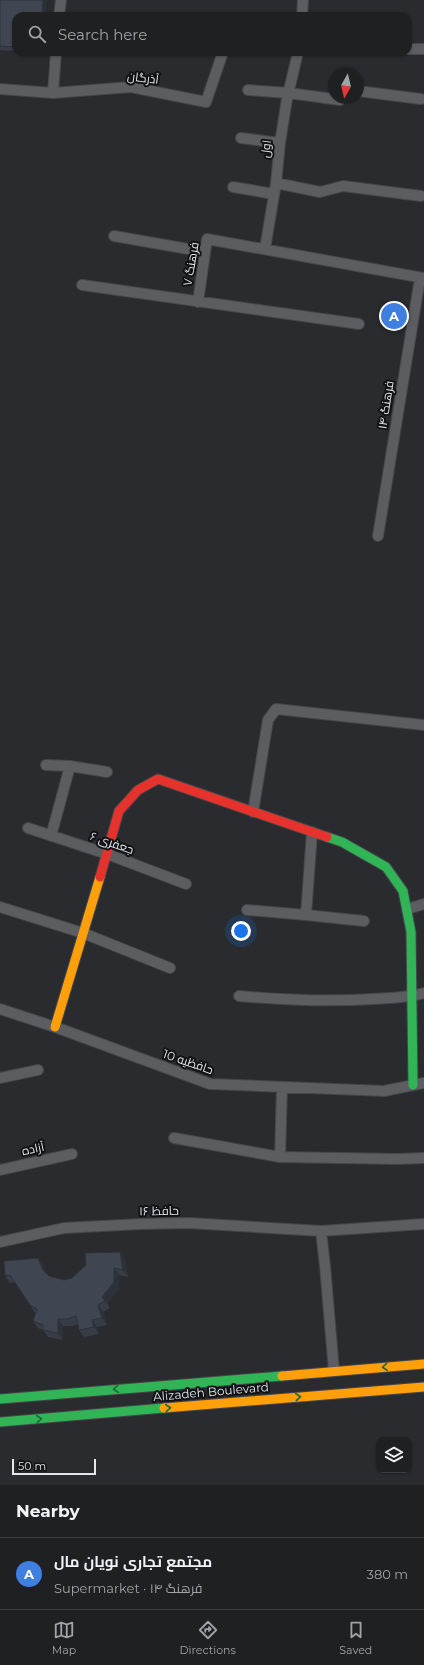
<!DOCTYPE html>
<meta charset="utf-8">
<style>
:root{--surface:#1f2022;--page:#27282a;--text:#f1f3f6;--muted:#a1a3a5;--line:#3c3e40;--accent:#a3a5aa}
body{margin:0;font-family:Montserrat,Cairo,sans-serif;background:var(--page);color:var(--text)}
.controls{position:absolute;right:12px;bottom:12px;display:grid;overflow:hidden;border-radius:8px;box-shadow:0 1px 3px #0004}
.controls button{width:36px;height:36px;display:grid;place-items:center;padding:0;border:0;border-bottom:1px solid var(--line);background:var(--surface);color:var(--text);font:20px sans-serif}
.compass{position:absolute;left:328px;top:68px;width:36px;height:36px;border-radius:50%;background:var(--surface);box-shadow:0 1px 3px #0004;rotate:188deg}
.scale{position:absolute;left:12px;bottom:10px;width:84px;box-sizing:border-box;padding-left:4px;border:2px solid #e4e7ec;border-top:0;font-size:11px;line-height:14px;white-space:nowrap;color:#e4e7ec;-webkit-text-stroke:3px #101216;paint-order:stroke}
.you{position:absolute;left:241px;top:931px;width:14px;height:14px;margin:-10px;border:3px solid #fff;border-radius:50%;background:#1a73e8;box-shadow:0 0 0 6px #1a73e833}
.badge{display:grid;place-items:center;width:26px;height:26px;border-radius:50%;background:var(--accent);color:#fff;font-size:13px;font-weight:700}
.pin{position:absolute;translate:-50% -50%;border:2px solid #fff;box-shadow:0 1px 4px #0006}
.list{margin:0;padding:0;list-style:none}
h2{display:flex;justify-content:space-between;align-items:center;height:52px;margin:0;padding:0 16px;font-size:17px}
h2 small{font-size:13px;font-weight:400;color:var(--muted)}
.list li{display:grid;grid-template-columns:26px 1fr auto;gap:12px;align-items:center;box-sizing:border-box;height:72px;padding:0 16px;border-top:1px solid var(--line)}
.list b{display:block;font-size:15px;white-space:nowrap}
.list p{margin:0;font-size:13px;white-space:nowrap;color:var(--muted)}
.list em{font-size:13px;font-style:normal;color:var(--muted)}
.icon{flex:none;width:22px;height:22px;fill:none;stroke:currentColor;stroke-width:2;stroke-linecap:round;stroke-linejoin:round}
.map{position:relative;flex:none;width:424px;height:1485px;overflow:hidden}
.search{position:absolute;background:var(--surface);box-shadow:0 1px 3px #0004;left:12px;right:12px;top:12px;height:44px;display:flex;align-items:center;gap:10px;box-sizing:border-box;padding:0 14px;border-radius:12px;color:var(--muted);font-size:15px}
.sheet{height:124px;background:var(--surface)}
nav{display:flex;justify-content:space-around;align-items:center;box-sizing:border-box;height:56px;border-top:1px solid var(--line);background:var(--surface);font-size:11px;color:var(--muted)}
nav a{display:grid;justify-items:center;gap:2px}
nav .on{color:var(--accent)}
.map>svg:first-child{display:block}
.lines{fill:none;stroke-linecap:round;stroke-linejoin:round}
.street-casing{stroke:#44464a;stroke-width:12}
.fast-casing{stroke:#44464a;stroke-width:11}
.slow-casing{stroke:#44464a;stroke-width:11}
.jam-casing{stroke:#44464a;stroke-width:11}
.street{stroke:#5c5d60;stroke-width:10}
.fast{stroke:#30b455;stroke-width:9}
.slow{stroke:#ff9f0a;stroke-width:9}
.jam{stroke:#e5322d;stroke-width:9}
.wall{fill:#373c46}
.shaded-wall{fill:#2d3139}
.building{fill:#404651;stroke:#2d3139}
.oneway{stroke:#206336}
.labels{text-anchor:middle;stroke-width:4;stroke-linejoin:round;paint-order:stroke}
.street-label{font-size:12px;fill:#e4e7ec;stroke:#101216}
</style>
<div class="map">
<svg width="424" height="1485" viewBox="0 0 424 1485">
<rect width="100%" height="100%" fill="#292b2e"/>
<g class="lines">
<defs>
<path id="street" d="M59,16L61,0
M302,16L303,0
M408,49H424
M0,89L53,93L131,87L206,102L223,52
M248,90L289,93L340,100L344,98
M358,91L421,99
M53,93L56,52
M241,138L280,143
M276,183L320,192L343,186L421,196
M233,187L274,194
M114,236L205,252
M265,249L276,183L280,143L287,99L298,52
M82,285L359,324
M198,302L207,239L424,278
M378,536L420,278
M46,765L70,766L107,772
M253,812L268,720L276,709L424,725
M28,828L107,854L186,884
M51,836L70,766
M0,907L83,933L170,968
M407,909L424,904
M247,910L306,915L312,832
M306,915L364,921
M239,996C284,1000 328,1002 373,999C390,998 407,998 424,993
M0,1009L55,1027L210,1084L384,1091L424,1083
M0,1078L38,1070
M174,1138L280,1157L398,1159L424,1158
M280,1157L282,1087
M0,1170L72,1154
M321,1231L325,1266L334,1371
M0,1242L64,1228L141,1224L189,1223L321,1231L424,1224"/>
<path id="fast" d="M327,837L342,842L386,867L403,891L411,932L413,1085
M0,1399L282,1376
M0,1422L164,1408"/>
<path id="slow" d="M55,1027L100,877
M282,1376L424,1364
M164,1408L424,1387"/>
<path id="jam" d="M100,877L119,811L138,790L158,779L327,837"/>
</defs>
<use href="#street" class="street-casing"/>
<use href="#fast" class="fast-casing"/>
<use href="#slow" class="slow-casing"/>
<use href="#jam" class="jam-casing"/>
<use href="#street" class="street"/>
<use href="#fast" class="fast"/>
<use href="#slow" class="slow"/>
<use href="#jam" class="jam"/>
</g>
<path class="wall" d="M0,0H46L45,16H16V51L0,50Z
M120,1252L125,1259L128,1277L119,1275V1289L107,1303L110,1308L103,1312L107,1325L97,1327L99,1334L84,1337L79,1330L78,1324L73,1326H63V1340L48,1337L43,1330L38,1328L33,1321L36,1313L34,1312L30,1305L15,1282L10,1283L5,1276L38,1258L43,1265L46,1274L49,1276L64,1280L72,1278Z"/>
<path class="shaded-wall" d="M43,0H46L45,16H42Z
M120,1252L125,1259L128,1277L123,1270Z
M38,1258L43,1265L48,1277L43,1270Z
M114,1268L119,1275V1289L107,1303L102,1297Z
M98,1305L103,1312L107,1325L102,1318Z
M58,1319L63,1326V1340L58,1333Z
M92,1320L97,1327L99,1334L94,1327Z"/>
<path class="building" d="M0,0H43L42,16H16V47L0,46Z
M120,1252L123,1270L114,1268V1282L102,1297L105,1301L98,1305L102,1318L92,1320L94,1327L79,1330L76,1316L68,1319H58V1333L43,1330V1325L33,1321L37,1309L30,1305L10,1275L5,1276L4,1261L38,1258L43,1270L49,1276L64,1280L72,1278L86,1265L85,1253Z"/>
<defs><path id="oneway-chevron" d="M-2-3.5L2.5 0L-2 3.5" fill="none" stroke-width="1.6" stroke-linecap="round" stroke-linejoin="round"/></defs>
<g class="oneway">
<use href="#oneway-chevron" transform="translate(385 1367) rotate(175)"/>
<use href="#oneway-chevron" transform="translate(116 1389) rotate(175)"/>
<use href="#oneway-chevron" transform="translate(298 1397) rotate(-5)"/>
<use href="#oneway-chevron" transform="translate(168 1408) rotate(-5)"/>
<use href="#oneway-chevron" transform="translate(39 1419) rotate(-5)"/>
</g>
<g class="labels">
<g class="street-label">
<text transform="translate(143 78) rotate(7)" y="4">آذرگان</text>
<text transform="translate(266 149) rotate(-83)" y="4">اول</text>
<text transform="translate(191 264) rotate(-80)" y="4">فرهنگ ۷</text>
<text transform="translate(386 405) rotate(-81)" y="4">فرهنگ ۱۴</text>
<text transform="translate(112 843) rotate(19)" y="4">جعفری ۶</text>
<text transform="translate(188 1062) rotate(19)" y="4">حافظیه 10</text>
<text transform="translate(33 1149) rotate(-12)" y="4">آزاده</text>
<text transform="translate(159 1211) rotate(-1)" y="4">حافظ ۱۶</text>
<text transform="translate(211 1392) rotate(-5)" y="4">Alizadeh Boulevard</text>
</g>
</g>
</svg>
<div class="controls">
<button><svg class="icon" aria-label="layers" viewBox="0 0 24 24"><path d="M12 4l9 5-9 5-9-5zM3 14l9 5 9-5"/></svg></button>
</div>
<svg class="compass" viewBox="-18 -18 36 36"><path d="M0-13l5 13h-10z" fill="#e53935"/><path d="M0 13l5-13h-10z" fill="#a1a3a5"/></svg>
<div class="scale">50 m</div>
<div class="you"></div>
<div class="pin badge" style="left:394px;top:316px;background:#3f7fe0">A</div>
<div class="search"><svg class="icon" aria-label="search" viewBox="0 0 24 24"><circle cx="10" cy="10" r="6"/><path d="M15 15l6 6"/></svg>Search here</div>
</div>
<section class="sheet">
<h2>Nearby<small></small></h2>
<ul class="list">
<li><span class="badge" style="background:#3f7fe0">A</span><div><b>مجتمع تجاری نویان مال</b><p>Supermarket · فرهنگ ۱۴</p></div><em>380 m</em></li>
</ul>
</section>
<nav>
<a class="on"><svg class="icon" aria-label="map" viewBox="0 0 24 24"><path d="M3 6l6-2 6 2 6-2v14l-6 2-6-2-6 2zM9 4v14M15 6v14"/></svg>Map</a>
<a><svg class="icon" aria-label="directions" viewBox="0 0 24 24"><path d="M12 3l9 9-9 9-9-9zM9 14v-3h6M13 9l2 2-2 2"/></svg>Directions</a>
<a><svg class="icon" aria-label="saved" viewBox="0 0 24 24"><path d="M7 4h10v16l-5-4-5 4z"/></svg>Saved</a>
</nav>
